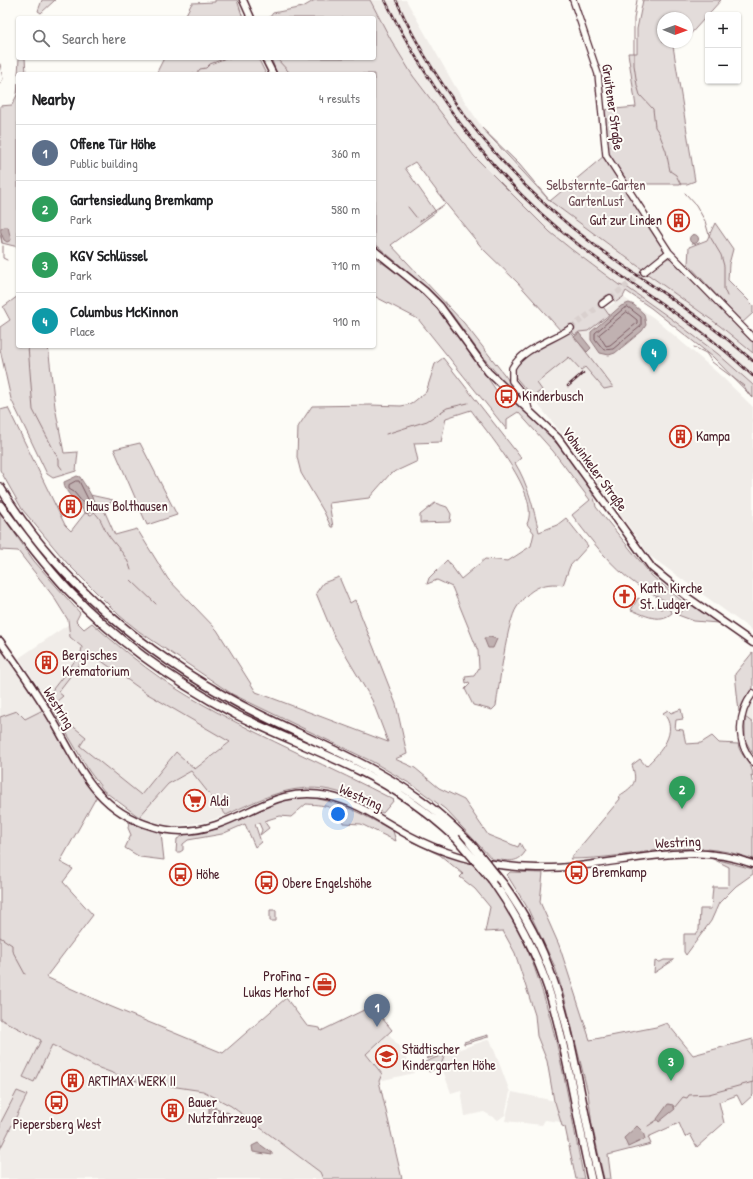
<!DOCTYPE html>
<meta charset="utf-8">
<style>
:root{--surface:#fff;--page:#f6f6f6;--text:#202124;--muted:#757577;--line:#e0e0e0;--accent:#c8321e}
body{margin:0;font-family:"Patrick Hand",sans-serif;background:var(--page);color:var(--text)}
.controls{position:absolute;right:12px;top:12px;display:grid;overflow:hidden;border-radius:4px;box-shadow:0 1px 3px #0004}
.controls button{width:36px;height:36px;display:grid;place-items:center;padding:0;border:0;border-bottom:1px solid var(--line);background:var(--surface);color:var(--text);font:20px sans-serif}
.compass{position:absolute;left:657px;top:12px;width:36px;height:36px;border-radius:50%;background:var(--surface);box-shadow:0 1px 3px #0004;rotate:91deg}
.you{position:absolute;left:338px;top:814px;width:14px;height:14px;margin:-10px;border:3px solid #fff;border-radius:50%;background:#1a73e8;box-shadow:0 0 0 6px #1a73e833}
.badge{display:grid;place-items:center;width:26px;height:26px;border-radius:50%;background:var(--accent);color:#fff;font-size:13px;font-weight:700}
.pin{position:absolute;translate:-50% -33px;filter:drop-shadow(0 1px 2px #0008)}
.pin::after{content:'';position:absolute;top:21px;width:14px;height:12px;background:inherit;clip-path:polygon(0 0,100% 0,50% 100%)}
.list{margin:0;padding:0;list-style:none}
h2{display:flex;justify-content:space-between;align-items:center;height:52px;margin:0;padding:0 16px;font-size:17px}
h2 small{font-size:13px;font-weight:400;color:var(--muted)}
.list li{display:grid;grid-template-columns:26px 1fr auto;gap:12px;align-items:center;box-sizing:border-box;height:56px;padding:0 16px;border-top:1px solid var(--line)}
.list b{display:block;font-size:15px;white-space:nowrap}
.list p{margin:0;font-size:13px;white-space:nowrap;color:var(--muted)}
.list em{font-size:13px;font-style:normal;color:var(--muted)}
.icon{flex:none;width:22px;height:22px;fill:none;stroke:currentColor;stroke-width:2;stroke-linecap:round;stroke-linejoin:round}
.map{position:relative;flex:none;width:753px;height:1179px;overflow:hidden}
.search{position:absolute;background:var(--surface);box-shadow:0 1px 3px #0004;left:16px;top:16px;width:360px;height:44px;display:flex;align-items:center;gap:10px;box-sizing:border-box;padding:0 14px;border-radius:4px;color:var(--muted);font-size:15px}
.panel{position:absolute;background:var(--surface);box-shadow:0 1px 3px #0004;left:16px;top:72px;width:360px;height:276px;border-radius:4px}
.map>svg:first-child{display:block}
.built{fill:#f0ece8}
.green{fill:#e3dcda;stroke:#967e82;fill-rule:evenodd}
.water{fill:#c0b1b1;stroke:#91777b}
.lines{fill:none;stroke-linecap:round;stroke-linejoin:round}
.shore{stroke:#795961;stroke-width:1}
.stream{stroke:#91777b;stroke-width:1}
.secondary-tunnel{stroke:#d9d0ce;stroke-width:5.5;stroke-dasharray:5.5 3;stroke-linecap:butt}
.secondary-casing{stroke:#4a1f2b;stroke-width:8}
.primary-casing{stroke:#4a1f2b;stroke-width:9}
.highway-casing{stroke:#4a1f2b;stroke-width:10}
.secondary{stroke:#fdfcf7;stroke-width:5.5}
.primary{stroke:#fdfcf7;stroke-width:6}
.highway{stroke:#fdfcf7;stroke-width:7}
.rail-casing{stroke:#4a1f2b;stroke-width:2.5}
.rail{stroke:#fdfcf7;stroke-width:1;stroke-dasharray:3;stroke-linecap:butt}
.highway-bridge-casing{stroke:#4a1f2b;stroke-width:10;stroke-linecap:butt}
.highway-bridge{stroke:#fdfcf7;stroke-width:7}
.labels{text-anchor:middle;stroke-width:4;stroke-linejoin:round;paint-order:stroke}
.street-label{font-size:14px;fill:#4a1f2b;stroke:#fdfcf7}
.park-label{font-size:14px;fill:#704e57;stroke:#fdfcf7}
.poi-label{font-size:14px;fill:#4a1f2b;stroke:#fdfcf7;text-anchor:start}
</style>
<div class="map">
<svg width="753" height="1179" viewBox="0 0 753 1179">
<rect width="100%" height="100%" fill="#fdfcf7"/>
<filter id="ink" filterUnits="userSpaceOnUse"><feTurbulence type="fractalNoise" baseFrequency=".025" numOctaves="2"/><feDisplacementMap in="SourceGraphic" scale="8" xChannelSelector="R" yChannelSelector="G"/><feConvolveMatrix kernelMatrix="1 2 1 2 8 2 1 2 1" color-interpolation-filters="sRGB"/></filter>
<g filter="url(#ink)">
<path class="built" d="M370,0H406L456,88L489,138L550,201L720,326L753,353V385L718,354L673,320L628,288L619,285L571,249L550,232L474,156L413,76L391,40Z
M623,297L654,318L720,375L753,407V631L650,556L568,441L526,390L536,349L556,341Z
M69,624L70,637L82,647L81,653L46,698L19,658Z
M0,646L43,710L25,719L17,711L0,717Z
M89,652L146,693L230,741L195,769L175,752L141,796L80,746L86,737L64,719L56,701L60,700L58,692Z
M753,700V754L745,740L744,727L748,708Z
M191,771L226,815L206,822L176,826L158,823L139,817L168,784Z
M0,1019L41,1040L23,1076L33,1082L51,1045L94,1066L131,1080L203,1091L231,1106L320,1172L323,1179H0V1149L27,1095L0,1124Z
M388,1033L402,1050L400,1051L408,1060L414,1073L379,1081V1073L365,1054Z
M490,1039L510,1092L505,1115L498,1120L484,1112L465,1116L461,1090L451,1093L441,1065L445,1054Z
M512,1092L555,1101L561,1122L545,1120L542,1125L505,1121Z"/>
<path class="green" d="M42,0H55L41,13L38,11Z
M215,0H237L243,18H184L192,3L215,2Z
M315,0H370L391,40L413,76L474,156L550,232L571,249L619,285L628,288L673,320L718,354L753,385V398L713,357L651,308L626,291L623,297L616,302L607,295L599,301L609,315L588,331L579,332L575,335L567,326L561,331L517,282L483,249L447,205L415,162L405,168L436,212L391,245L464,323L507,378L514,394L482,356L451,313L429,290L374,243V74H277L271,58H374V18H269L273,13L303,7Z
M643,0H721L687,38V18H663V42H680L673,46L695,181L687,184H628L609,155L606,146L604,110L636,107L628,53H637V29Z
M19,58H25L26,74H18Z
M164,58H258L266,74H156Z
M18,83V247L2,243L0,226V106L12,105L17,95Z
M481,127L519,164L550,201L604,156L665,249L663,254L642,269L550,201Z
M715,223L733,249L729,264L728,280L753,305V313L742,323L688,264L689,247L707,240Z
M374,257L408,281L433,304L452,326L496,390C503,398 513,401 521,408C543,428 593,477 596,507L652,576L682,601L690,604L718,623L694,621L678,615L683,609C667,601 651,595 637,585C611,567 591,540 572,515L590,500L553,451L518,412L507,419V430L418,319L374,296Z
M668,258H671L753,342V353L720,326L646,273Z
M18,296V346H48L55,407L64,453L78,452L76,471L53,478L47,474L11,399L0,349V327L10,320L3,307Z
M570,331L613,387L604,389L585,367L581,370L569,357L537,383L542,390L532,397L513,374C519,351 551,343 570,331Z
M443,358L521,458L515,463C528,484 533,507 539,532L557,525L566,518L588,546L570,566L563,585C543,581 528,590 517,607C507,621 499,686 496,706L492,710L473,705L465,689L470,684L469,682L466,683L465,677L474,676L479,668L478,651L452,587L437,580L427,584L429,578L447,560L461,579L485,559L508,561L531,546L534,533L527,524C541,494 488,434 471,410L446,418L441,442L414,443L418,461L390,474L369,498L329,503L333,527H331L324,512L301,473L297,457L298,427L312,406L370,405L401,406L411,404L426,392L435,364Z
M8,408L65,525L71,531L85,513L91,515L96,511V504L90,495L113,500L104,510L115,535L137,529L168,579L217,630L256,692L388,742L372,700L333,634L316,593L323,583L339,577L350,603L355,600L396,704L407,754L395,759L415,768L439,788L464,800L488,835L518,847L520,843L525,852C517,865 505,860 492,859L445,809L414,786L373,762L232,694L140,632L120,616L67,563L22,509L0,470V410Z
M140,443L177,515L147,525L114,449Z
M435,503L447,507L451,514L450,522L420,523V515Z
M0,512L34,561L80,613L76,621L84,629L92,623C127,654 163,683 204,705C266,740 331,767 394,800L383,813C368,806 353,797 338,792C297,780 262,798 226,815L191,771L168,784L139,817L104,791L89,771L46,698L81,653L82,647L70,637L68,620L53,596L18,551L0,550ZM89,652L146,693L230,742L195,769L176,752L141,795L80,746L86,737L64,719L56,702L63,696L58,692Z
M638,598L662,609L663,606L671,610L672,613C659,624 645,615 631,610Z
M753,652V688L743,702L739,712L735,674Z
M681,709L683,719L676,720L675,729L683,730L686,744L701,743L712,736L719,743L738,744C740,757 753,762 753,776L751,775L753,786V859C685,835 637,859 570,859L620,799L619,796C634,786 638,783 632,765L640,759L646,766C660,753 680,731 663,713L668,710L671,713Z
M43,710L64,748L97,796L60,862L73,869L63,882L93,915L46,977L107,1005L223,1053L286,998L307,1026L320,1028L321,1031L372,1006L392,1030L366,1054L382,1074L379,1081L402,1179H323L320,1172L231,1106L203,1091L131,1080L94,1066L52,1045L34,1082L23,1077L41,1040L0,1019V717L17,711L25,719Z
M745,717L753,723V754L745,740Z
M306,797C341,801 364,815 393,831L396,841L361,824L343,823C340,805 321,805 306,804L291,817L280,816L264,821L269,828L260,835L262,830L259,823L255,824L261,842L255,847L245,824L222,834L188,840L183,844V850L180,852H176L177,839L186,834L217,829L283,800Z
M129,822L161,833L164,860L140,857L125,848L131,835L128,828Z
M412,842C422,843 465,858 472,864C546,933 564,1083 584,1179H576L565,1127L562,1126L555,1102L554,1101L547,1061L537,1036L535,1015L515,953L503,931L485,932L490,907L475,889L460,877L463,874L440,855Z
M711,858L753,869V874L736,886L719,903L711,921L686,955L684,952V934H696L699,930L700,909H711L713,887H727L729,885V867Z
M510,872L543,873L540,902L559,945L590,1040L656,1027L667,1023L693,1055L753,1039V1095L742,1105L737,1095L719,1102L724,1123L697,1147L690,1134L685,1137L679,1123L648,1137L651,1144L608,1155L611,1179H604L592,1125L588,1093L565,1000L555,967L527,907L507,875Z
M270,910H276V921H270Z
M664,960H674L654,973L655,961L660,962Z
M488,1035V1037L464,1044V1042Z
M457,1044L459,1047L427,1059L426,1058Z
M445,1054L441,1065L429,1072L425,1062Z
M17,1091L27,1095L0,1149V1124Z"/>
<path class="water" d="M4,227H8L11,240L7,242L4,240L0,230Z
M689.5 239a4.5 4.5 0 1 1 9 0a4.5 4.5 0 1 1-9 0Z
M629,303L634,305L644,314L646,325L642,331L615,353L609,355L600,353L591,340V332L621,306Z
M579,333L591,348L587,352L574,337Z
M77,476L80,477C85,486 98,501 93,511L89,513L84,512C79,500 64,495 64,482Z
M490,637L497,639L493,648H488L484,638Z
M668,1104L673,1105L675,1109L659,1122L657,1119Z
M211,1106L229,1113L232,1117L209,1116V1108Z
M637,1126L643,1132L645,1139L628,1147L624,1138Z
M258,1143L272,1153V1155L253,1152L252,1146Z"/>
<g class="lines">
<path class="shore" d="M628,307L641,317V326L613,349L604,350L595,339V333L623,309Z
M627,312L637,320V323L610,345L606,346L599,335Z
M76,481H79L90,503L89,508H87L74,492L69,489V485Z"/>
<path class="stream" d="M637,0L634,19V65L637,85L640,95L653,109L655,127L659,133L666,151L670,171L676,175L681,185
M276,58L290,73L298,74
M0,64L3,79L0,84
M196,74L200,69L206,68L210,64L226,58
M685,193L696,205L705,221L709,235L721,255L724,266V289L727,296
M408,207L416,217
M420,221L445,204
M0,234L2,243
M3,246V258L7,260
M28,346L33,410L59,460V465L62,469
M694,347L706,353L712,362L744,386L749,395L753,397
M386,434L427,421L447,408L468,403
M93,511C102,519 101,523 107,533C115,546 127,554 131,570
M131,580L156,604
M0,937L12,945V950L25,974
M674,1108L683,1097L687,1098L689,1095L709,1094L753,1082
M648,1126L657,1120"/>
<path class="secondary-tunnel" d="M610,298L644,272
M571,328L602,304"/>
<defs>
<path id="secondary" d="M573,0L598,74L606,155L669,252L753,338
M644,272L669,252
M602,304L610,298
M529,410L526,398L512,381V368C522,349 553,340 571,328
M753,693C738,713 735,742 753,762"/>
<path id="primary" d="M243,0L251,18
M265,58L273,74
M374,250L425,291L440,306L488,372L558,438L652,568L690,599L753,643
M0,641C18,666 36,691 51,717C79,764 94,809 151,826C172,833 195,832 216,825C257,811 280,787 328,796C358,802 384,822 410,836C449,857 493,867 537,868C610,870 681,837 753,864"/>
<path id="highway" d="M0,487C57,581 144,653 241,705C300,736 363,759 417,797C436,810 453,826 470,843
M0,505C21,534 43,563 68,590C115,640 175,682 235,714C277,735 321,751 362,772C396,789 428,812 456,838
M492,880C518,917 539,957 552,1001C569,1060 577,1120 591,1179
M504,885C524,913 541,944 552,977C575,1042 582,1112 599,1179"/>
</defs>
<use href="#secondary" class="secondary-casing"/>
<use href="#primary" class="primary-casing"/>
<use href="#highway" class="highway-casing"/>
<use href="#secondary" class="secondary"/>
<use href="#primary" class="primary"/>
<use href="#highway" class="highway"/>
<defs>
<path id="rail" d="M385,0C432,95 498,185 584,249C622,278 664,304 703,333C720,346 737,361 753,376
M396,0C440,97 511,184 597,247C649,285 705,318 753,361
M568,386L583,373"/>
</defs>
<use href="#rail" class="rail-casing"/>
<use href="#rail" class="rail"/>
<defs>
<path id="highway-bridge" d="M456,838L492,880
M470,843L504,885"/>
</defs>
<use href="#highway-bridge" class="highway-bridge-casing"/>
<use href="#highway-bridge" class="highway-bridge"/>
</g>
</g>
<defs>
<symbol id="building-ring" viewBox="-11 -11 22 22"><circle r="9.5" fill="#fdfcf7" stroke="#c8321e" stroke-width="1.5"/><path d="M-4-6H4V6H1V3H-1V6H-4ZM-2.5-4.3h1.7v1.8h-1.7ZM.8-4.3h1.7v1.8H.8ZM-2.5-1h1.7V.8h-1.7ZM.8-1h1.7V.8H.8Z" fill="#c8321e"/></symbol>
<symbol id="bus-ring" viewBox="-11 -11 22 22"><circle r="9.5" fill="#fdfcf7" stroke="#c8321e" stroke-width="1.5"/><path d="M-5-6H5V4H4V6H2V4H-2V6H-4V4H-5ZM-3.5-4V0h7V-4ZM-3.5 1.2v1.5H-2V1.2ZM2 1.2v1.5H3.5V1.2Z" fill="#c8321e"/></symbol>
<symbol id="church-ring" viewBox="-11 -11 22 22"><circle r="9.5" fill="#fdfcf7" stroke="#c8321e" stroke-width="1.5"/><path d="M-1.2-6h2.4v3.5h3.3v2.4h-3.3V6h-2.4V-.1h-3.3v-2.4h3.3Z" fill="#c8321e"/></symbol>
<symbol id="supermarket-ring" viewBox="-11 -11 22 22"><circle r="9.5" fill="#fdfcf7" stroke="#c8321e" stroke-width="1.5"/><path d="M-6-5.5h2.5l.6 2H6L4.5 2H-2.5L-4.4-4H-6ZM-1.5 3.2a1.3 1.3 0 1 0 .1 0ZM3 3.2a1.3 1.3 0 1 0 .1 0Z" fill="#c8321e"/></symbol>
<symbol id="office-ring" viewBox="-11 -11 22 22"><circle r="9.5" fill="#fdfcf7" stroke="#c8321e" stroke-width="1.5"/><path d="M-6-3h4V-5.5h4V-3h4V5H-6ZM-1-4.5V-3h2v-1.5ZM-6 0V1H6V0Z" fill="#c8321e"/></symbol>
<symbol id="school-ring" viewBox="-11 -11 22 22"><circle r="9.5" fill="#fdfcf7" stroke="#c8321e" stroke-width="1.5"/><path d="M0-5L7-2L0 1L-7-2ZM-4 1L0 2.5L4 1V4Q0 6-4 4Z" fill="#c8321e"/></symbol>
</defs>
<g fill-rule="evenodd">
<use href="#building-ring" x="666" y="208" width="25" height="25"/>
<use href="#bus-ring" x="494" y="384" width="25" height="25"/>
<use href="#building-ring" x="668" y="424" width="25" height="25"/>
<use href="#building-ring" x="58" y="494" width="25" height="25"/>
<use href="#church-ring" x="612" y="584" width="25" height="25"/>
<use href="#building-ring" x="34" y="650" width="25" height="25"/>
<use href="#supermarket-ring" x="182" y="788" width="25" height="25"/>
<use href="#bus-ring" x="564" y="860" width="25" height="25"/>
<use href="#bus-ring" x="168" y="862" width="25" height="25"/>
<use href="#bus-ring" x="254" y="870" width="25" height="25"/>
<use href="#office-ring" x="312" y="972" width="25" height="25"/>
<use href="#school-ring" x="374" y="1044" width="25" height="25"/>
<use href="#building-ring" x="60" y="1068" width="25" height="25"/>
<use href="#bus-ring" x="44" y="1090" width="25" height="25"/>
<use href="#building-ring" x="160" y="1098" width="25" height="25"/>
</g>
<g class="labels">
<g class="street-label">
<text transform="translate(613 107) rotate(82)" y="5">Gruitener Straße</text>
<text transform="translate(595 469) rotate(54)" y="5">Vohwinkeler Straße</text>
<text transform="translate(59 708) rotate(58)" y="5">Westring</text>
<text transform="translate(361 797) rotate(24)" y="5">Westring</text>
<text transform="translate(678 842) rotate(-3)" y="5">Westring</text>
</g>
<g class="park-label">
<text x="596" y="190">Selbsternte-Garten<tspan x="596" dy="16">GartenLust</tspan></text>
</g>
<g class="poi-label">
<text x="662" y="225" text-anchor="end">Gut zur Linden</text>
<text x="522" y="401">Kinderbusch</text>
<text x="696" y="441">Kampa</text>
<text x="86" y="511">Haus Bolthausen</text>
<text x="640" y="593">Kath. Kirche<tspan x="640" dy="16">St. Ludger</tspan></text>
<text x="62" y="660">Bergisches<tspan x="62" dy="16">Krematorium</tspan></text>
<text x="210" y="806">Aldi</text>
<text x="592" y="877">Bremkamp</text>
<text x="196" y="879">Höhe</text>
<text x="282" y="888">Obere Engelshöhe</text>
<text x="310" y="981" text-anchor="end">ProFina -<tspan x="310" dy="16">Lukas Merhof</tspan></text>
<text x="402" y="1054">Städtischer<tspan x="402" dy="16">Kindergarten Höhe</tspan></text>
<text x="88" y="1086">ARTIMAX WERK II</text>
<text x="188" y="1107">Bauer<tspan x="188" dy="16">Nutzfahrzeuge</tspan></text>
<text x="57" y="1129" text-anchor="middle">Piepersberg West</text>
</g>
</g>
</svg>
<div class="controls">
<button>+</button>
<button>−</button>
</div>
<svg class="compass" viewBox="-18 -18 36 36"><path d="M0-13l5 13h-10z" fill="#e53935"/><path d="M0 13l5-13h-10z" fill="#757577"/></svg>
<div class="you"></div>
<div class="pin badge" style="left:377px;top:1027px;background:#5c6f8a">1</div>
<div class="pin badge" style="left:682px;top:809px;background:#2e9e5b">2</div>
<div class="pin badge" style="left:671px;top:1081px;background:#2e9e5b">3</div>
<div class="pin badge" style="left:654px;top:372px;background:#0f9aa8">4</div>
<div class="search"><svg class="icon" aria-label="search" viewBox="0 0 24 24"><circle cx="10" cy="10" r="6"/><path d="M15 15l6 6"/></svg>Search here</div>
<section class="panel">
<h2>Nearby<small>4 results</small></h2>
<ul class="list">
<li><span class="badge" style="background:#5c6f8a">1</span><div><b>Offene Tür Höhe</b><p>Public building</p></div><em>360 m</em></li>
<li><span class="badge" style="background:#2e9e5b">2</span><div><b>Gartensiedlung Bremkamp</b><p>Park</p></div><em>580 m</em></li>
<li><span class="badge" style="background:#2e9e5b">3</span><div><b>KGV Schlüssel</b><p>Park</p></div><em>710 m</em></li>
<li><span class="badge" style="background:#0f9aa8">4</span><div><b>Columbus McKinnon</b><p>Place</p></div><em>910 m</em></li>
</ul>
</section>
</div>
